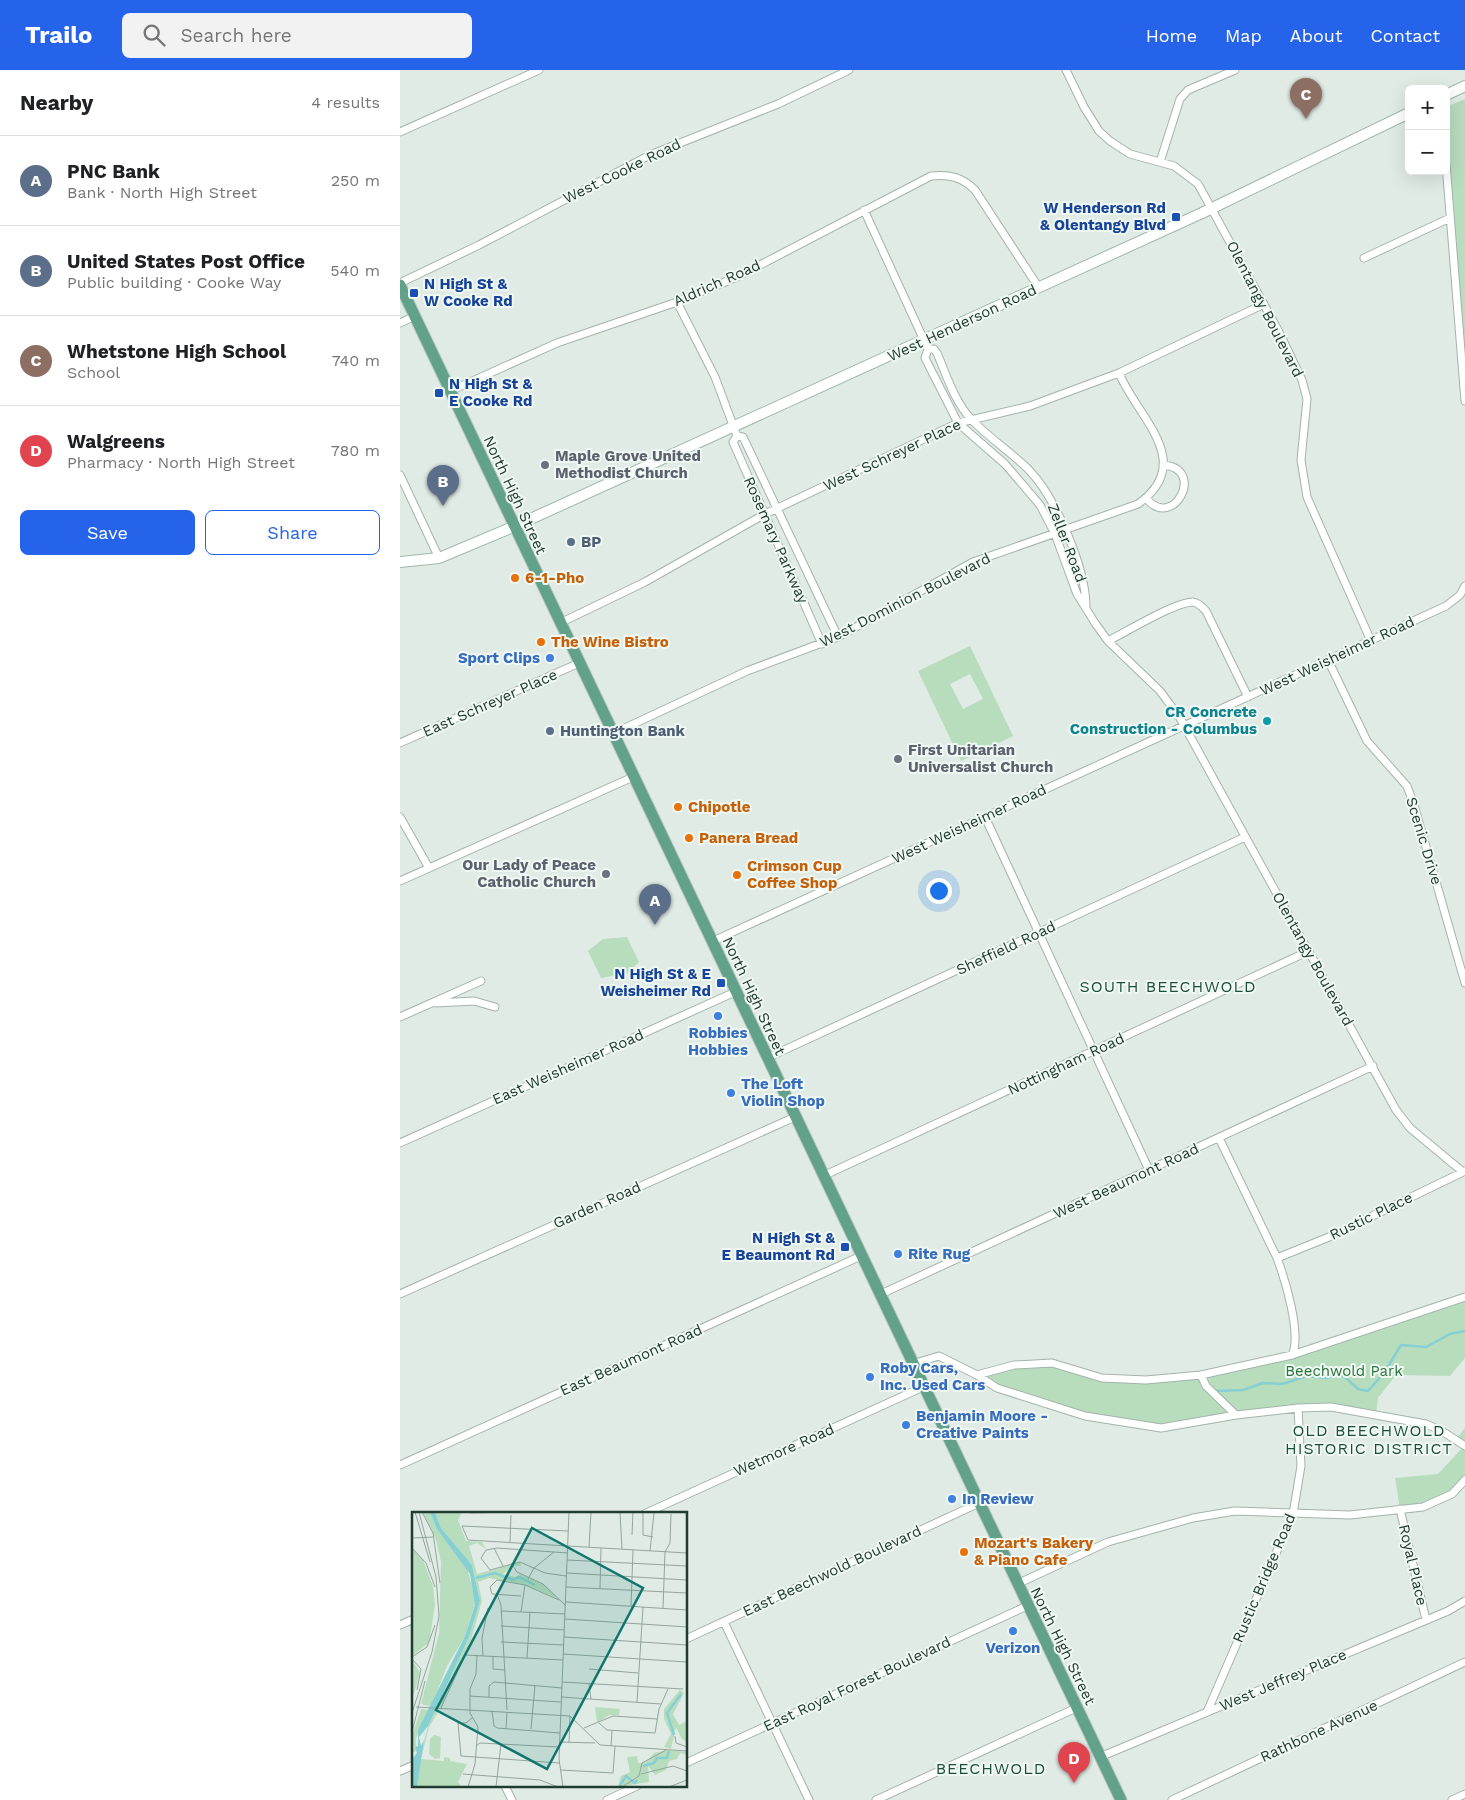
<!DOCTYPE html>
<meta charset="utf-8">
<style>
:root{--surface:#fff;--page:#f2f2f2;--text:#202124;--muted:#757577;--line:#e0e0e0;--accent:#2563eb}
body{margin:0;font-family:"Work Sans",sans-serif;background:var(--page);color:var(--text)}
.controls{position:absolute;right:15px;top:15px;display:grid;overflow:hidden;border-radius:8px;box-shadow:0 5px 20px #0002}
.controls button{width:45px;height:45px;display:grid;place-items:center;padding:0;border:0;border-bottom:1px solid var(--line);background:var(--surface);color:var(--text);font:25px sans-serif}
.you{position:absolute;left:538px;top:820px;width:18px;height:18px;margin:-12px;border:4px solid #fff;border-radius:50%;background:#1a73e8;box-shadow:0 0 0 8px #1a73e833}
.badge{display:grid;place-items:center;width:32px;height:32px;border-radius:50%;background:var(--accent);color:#fff;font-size:16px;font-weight:700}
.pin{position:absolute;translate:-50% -41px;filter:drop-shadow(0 1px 2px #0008)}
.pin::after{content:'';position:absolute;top:26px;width:18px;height:15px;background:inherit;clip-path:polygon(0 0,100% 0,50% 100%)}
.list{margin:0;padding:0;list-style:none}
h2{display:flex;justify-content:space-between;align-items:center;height:65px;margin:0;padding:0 20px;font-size:21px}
h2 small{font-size:16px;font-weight:400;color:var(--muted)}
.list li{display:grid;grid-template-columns:32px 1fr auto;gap:15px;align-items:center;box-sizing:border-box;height:90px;padding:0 20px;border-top:1px solid var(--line)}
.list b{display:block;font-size:19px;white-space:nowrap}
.list p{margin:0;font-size:16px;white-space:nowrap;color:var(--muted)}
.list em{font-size:16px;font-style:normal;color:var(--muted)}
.actions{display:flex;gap:10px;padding:15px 20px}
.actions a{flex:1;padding:11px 0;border:1px solid var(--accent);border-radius:8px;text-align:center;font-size:18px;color:var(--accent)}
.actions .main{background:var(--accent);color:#fff}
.icon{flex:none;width:28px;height:28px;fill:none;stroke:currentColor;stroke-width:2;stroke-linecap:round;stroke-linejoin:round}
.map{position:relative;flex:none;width:1065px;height:1730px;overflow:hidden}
header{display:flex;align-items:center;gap:30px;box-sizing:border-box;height:70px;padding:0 25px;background:var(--accent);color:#fff}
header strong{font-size:24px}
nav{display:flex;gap:28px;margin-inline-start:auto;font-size:18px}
.search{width:350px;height:45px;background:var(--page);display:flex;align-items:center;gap:12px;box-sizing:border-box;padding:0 18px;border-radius:8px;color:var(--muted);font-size:19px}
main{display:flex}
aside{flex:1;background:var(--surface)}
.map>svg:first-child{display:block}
.green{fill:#b8ddbd;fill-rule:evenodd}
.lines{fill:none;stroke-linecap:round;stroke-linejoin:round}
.stream{stroke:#86cfd2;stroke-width:2.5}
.street-casing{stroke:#a3b3ab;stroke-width:9}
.secondary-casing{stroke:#9eb7ab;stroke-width:12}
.primary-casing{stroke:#c1c8c5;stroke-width:13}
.street{stroke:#fff;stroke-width:7}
.secondary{stroke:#fff;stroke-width:10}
.primary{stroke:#63a28a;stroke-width:11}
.transit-dot{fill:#1a4fb4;stroke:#f0f8f3;stroke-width:2}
.worship-dot{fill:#6b7280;stroke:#f0f8f3;stroke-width:2}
.service-dot{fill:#5c6f8a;stroke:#f0f8f3;stroke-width:2}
.food-dot{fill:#e8710a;stroke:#f0f8f3;stroke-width:2}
.shop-dot{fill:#3f7fe0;stroke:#f0f8f3;stroke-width:2}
.culture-dot{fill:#0f9aa8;stroke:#f0f8f3;stroke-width:2}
.labels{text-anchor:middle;stroke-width:4;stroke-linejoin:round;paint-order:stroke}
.street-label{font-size:15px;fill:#203c31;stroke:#f0f8f3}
.transit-label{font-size:15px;font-weight:bold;fill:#164399;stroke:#f0f8f3;text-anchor:end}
.worship-label{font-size:15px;font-weight:bold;fill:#5b616d;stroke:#f0f8f3;text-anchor:start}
.service-label{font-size:15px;font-weight:bold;fill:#4e5e75;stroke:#f0f8f3;text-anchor:start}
.food-label{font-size:15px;font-weight:bold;fill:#c56008;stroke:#f0f8f3;text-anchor:start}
.shop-label{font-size:15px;font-weight:bold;fill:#366cbe;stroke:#f0f8f3;text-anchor:start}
.culture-label{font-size:15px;font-weight:bold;fill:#0d838f;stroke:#f0f8f3;text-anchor:end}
.park-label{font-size:15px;fill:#29733d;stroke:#f0f8f3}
.neighbourhood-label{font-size:16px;letter-spacing:1px;fill:#1c4e3c;stroke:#f0f8f3}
.inset-river{fill:none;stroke:#86cfd2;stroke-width:2.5}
.inset-road{fill:none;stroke:#93a59d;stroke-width:1}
.view{fill:#0f766e;fill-opacity:0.15;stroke:#0f766e;stroke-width:2.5}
.inset-edge{fill:none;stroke:#203c31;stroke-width:2.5}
</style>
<header>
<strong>Trailo</strong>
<div class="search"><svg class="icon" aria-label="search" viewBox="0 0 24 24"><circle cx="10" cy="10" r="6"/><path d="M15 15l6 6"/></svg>Search here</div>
<nav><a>Home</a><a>Map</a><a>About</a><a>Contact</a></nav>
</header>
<main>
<aside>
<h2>Nearby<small>4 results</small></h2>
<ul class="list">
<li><span class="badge" style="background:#5c6f8a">A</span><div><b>PNC Bank</b><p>Bank · North High Street</p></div><em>250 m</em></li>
<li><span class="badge" style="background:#5c6f8a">B</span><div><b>United States Post Office</b><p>Public building · Cooke Way</p></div><em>540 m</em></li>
<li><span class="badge" style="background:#8d6e63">C</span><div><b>Whetstone High School</b><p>School</p></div><em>740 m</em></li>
<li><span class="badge" style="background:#e0444e">D</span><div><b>Walgreens</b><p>Pharmacy · North High Street</p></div><em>780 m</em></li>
</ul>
<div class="actions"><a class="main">Save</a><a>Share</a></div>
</aside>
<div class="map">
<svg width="1065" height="1730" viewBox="0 0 1065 1730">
<rect width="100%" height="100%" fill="#e0ebe5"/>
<path class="green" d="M1065,29V323L1046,101V37Z
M570,576L613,666L561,691L518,601ZM570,604L583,629L563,639L550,614Z
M227,867L239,892L228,903L201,908L188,881L203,869Z
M1065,1227V1288L1050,1306L996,1305L978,1328L976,1345L931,1337L898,1338L761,1358L685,1346L597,1318L577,1305L614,1295L652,1293L702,1308L746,1310L860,1293Z
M1065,1358V1410C1046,1431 1028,1436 1000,1439L995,1408L1038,1404L1064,1376L1056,1369Z"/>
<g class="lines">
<path class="stream" d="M815,1321L843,1320L863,1313L882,1314L907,1306L926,1308L938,1305L944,1306L958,1319L968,1321L984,1303L1001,1275L1026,1277L1050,1264L1065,1261"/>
<defs>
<path id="street" d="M666,0L684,37L699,61L710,71L730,84L774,96L798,114L879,262L902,310L907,329L901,390L907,427L971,571
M0,62L139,0
M760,92L780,29L788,20L835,0
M1046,94L1065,331
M464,140L528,279L525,288L558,353L605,394L640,435L655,464L677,524L695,553L708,571L760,621L780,648L996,1040L1010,1058L1063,1102
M964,188L1050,148
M0,213L79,175L250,85L378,34L449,0
M277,232L315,307L337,366L333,372L422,574
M0,253L15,246
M528,279H534L537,283C546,304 555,333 572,350C589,368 611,382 629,400C656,428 685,497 686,535
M50,321L157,273L277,232L337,207L531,106C549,104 562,107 575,120L639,218
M337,366L343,367L438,567
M0,405L39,488
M746,428C773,462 807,398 763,395
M160,553L245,512L365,444L558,353L630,336L719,303L864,234
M708,571C726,562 775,532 793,532C799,533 802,537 806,541L848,627
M928,590L967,671L1007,716L1014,735L1065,913
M212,664L347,601L438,567L573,492L738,434C797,392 737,347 719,303
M0,673L179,593
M0,747L29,798
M585,747L749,1100
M0,811L233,707
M311,872L1046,536L1060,525L1065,516
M36,933L74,931L95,937
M0,947L81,911
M367,988L845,767
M819,1068L877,1188C885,1209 902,1265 892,1285
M0,1073L335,922
M423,1106L909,881
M877,1188L929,1167L1065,1101
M0,1224L395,1047
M479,1225L973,996
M512,1294L539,1286L577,1305L597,1318L685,1346L761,1358L836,1345L898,1338L931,1337L1026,1354L1042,1361L1065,1376
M577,1305L614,1295L652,1293L702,1308L746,1310L801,1305L892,1285L1065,1227
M801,1305L806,1316L836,1345
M0,1395L461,1186
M1000,1439L1026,1550
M244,1444L523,1317
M617,1514L708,1472L793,1448L835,1441L950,1445L1023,1437L1052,1424L1065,1410
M324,1552L409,1730
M0,1555L14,1549
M286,1569L579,1433
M807,1642L893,1444L901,1396L898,1338
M700,1687L1048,1541L1065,1531
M286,1693L627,1536
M0,1701L14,1695
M105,1716L112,1730
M207,1730L237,1716
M476,1730L676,1638
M772,1730L1065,1592
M1052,1730L1065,1724"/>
<path id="secondary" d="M1046,25L1065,16
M0,492L39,488L113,457L802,143L1009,43"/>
<path id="primary" d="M0,215L721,1730"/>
</defs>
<use href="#street" class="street-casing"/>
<use href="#secondary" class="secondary-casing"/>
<use href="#primary" class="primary-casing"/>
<use href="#street" class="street"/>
<use href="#secondary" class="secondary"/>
<use href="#primary" class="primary"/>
</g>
<g class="transit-dot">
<rect x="771" y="142" width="10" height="10" rx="2.5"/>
<rect x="9" y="218" width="10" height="10" rx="2.5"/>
<rect x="34" y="318" width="10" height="10" rx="2.5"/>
<rect x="316" y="908" width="10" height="10" rx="2.5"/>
<rect x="440" y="1172" width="10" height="10" rx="2.5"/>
</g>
<g class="worship-dot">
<circle cx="145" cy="395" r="5"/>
<circle cx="498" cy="689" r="5"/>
<circle cx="206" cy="804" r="5"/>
</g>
<g class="service-dot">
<circle cx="171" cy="472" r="5"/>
<circle cx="150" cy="661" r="5"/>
</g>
<g class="food-dot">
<circle cx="115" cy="508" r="5"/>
<circle cx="141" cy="572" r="5"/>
<circle cx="278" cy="737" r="5"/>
<circle cx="289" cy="768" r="5"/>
<circle cx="337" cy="805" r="5"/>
<circle cx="564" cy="1482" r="5"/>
</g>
<g class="shop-dot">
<circle cx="150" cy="588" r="5"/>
<circle cx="318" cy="946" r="5"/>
<circle cx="331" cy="1023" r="5"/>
<circle cx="498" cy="1184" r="5"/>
<circle cx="470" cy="1307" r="5"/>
<circle cx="506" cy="1355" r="5"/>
<circle cx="552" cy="1429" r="5"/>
<circle cx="613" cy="1561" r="5"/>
</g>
<circle class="culture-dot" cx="867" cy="651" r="5"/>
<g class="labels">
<g class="street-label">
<text transform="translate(222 101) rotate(-26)" y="5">West Cooke Road</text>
<text transform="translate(317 213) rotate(-24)" y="5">Aldrich Road</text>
<text transform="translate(865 239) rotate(63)" y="5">Olentangy Boulevard</text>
<text transform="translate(562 253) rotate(-25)" y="5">West Henderson Road</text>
<text transform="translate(492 385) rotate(-25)" y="5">West Schreyer Place</text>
<text transform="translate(115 425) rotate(65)" y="5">North High Street</text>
<text transform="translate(376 470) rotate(66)" y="5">Rosemary Parkway</text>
<text transform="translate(667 473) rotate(69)" y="5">Zeller Road</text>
<text transform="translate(505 530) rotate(-27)" y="5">West Dominion Boulevard</text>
<text transform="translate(937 586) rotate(-25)" y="5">West Weisheimer Road</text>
<text transform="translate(90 633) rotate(-24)" y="5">East Schreyer Place</text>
<text transform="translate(569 754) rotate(-25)" y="5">West Weisheimer Road</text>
<text transform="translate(1024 771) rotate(73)" y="5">Scenic Drive</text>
<text transform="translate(606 878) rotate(-25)" y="5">Sheffield Road</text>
<text transform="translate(913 889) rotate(61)" y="5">Olentangy Boulevard</text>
<text transform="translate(354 926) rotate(65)" y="5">North High Street</text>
<text transform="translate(666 994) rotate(-25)" y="5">Nottingham Road</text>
<text transform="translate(168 997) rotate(-24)" y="5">East Weisheimer Road</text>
<text transform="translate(726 1111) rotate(-25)" y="5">West Beaumont Road</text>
<text transform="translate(197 1135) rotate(-24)" y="5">Garden Road</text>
<text transform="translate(971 1146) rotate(-26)" y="5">Rustic Place</text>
<text transform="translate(231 1290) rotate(-24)" y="5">East Beaumont Road</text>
<text transform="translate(384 1380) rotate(-24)" y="5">Wetmore Road</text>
<text transform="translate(1013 1495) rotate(77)" y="5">Royal Place</text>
<text transform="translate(432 1501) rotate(-25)" y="5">East Beechwold Boulevard</text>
<text transform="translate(864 1508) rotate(-67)" y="5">Rustic Bridge Road</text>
<text transform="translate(663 1576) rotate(64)" y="5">North High Street</text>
<text transform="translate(883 1610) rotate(-23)" y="5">West Jeffrey Place</text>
<text transform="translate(457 1614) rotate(-25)" y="5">East Royal Forest Boulevard</text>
<text transform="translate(919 1661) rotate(-25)" y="5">Rathbone Avenue</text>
</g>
<g class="transit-label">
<text x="766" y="143">W Henderson Rd<tspan x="766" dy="17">&amp; Olentangy Blvd</tspan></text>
<text x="24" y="219" text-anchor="start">N High St &amp;<tspan x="24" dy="17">W Cooke Rd</tspan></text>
<text x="49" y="319" text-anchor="start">N High St &amp;<tspan x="49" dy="17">E Cooke Rd</tspan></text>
<text x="311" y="909">N High St &amp; E<tspan x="311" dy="17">Weisheimer Rd</tspan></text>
<text x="435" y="1173">N High St &amp;<tspan x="435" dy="17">E Beaumont Rd</tspan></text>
</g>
<g class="worship-label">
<text x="155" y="391">Maple Grove United<tspan x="155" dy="17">Methodist Church</tspan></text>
<text x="508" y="685">First Unitarian<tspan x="508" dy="17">Universalist Church</tspan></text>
<text x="196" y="800" text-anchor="end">Our Lady of Peace<tspan x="196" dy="17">Catholic Church</tspan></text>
</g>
<g class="service-label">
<text x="181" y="477">BP</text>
<text x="160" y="666">Huntington Bank</text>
</g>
<g class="food-label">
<text x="125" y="513">6-1-Pho</text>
<text x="151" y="577">The Wine Bistro</text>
<text x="288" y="742">Chipotle</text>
<text x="299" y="773">Panera Bread</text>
<text x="347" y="801">Crimson Cup<tspan x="347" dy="17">Coffee Shop</tspan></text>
<text x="574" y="1478">Mozart's Bakery<tspan x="574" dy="17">&amp; Piano Cafe</tspan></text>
</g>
<g class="shop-label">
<text x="140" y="593" text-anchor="end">Sport Clips</text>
<text x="318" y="968" text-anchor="middle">Robbies<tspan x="318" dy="17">Hobbies</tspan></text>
<text x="341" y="1019">The Loft<tspan x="341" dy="17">Violin Shop</tspan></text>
<text x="508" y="1189">Rite Rug</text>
<text x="480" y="1303">Roby Cars,<tspan x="480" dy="17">Inc. Used Cars</tspan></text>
<text x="516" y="1351">Benjamin Moore -<tspan x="516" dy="17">Creative Paints</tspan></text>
<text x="562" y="1434">In Review</text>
<text x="613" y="1583" text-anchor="middle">Verizon</text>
</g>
<g class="culture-label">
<text x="857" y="647">CR Concrete<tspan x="857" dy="17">Construction - Columbus</tspan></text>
</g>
<g class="park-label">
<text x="944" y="1306">Beechwold Park</text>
</g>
<g class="neighbourhood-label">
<text x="768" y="922">SOUTH BEECHWOLD</text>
<text x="969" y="1366">OLD BEECHWOLD<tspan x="969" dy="18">HISTORIC DISTRICT</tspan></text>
<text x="591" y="1704">BEECHWOLD</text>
</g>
</g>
<g transform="translate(12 1442)">
<rect width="275" height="275" fill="#e0ebe5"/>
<path d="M11,0H18L25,17L55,56L64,89L53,124L35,154L19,195L9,192L27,121L29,50L24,28ZM23,0H50L46,8L54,29L70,30L74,37L65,31L57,34L65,62L108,50L109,54H101L91,62L104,65L108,62L131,72L146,86L113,73L77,66L66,70L70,89L59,128L29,195H25L57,125L68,89L60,53L29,16ZM0,36L11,48L21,74L23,93L17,131L0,144ZM0,147L8,161L0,188ZM268,178L272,181L261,202L267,213L275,209V230L270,227L264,215L259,237L252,235L259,222L252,207V197ZM183,195L208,197L207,203H197L185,211ZM9,197L18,198L4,226V239L0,241V224ZM23,198H26L25,202L17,215L9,247L32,249V245L38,246V249L55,252L46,270L49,274L5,275L7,247L16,214ZM22,223L29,225L28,246L23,247L17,242L18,227ZM255,238L275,240V243L268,241L265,247L257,249L254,258L243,263L236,254L237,270L206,275L209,264L218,260L215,245L225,244L226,251L234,250L242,241Z" fill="#b8ddbd"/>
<path d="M18,0H23L29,16L60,53L68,89L57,125L16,214L7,225L9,234L12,228L5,275H0V247L5,241L3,235L6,234V218L53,124L63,93L58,62L25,17Z" fill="#86cfd2"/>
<path class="inset-river" d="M64,66L83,61L101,68L107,65L123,73M262,223L255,201L269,182M231,254L242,251L245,246H255L257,239M207,275L214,264L223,271L225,268"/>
<path class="inset-road" d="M3,0L18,50M10,0L21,21L28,71M208,0L210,37M231,0V23L241,25M233,0H269M58,1L99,0M220,23L221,0M0,26L22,25M98,30L99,3M155,34L56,28L50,14L156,19M156,34L275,41M177,35L179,0M0,36L14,51L23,75M82,36L91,54M238,39L242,1M155,48L275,54M99,51L105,60L131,72L153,93M155,61L275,68M154,64L133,61L108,50L78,58L69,46L74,38L85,36L156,41M116,67L122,56L142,40M154,75L275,81M188,76L189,36M85,82L89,93L95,198M109,84L80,82L78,75L85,68L113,73L147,88M154,90L275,98M219,94L221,38M251,96L253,40L258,31L259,2M89,99L153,102M109,100L113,73M153,107L275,115M89,114L152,118M152,125L275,133M89,130L152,133M151,142L275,150M71,144L70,126L76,96M81,144V157L93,158M0,145L15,135L23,113M115,146L118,100M0,147L9,157L5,178M177,157L226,161M150,170L271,177M177,172L179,187M58,184L149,190M77,185V174L82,170L150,176M149,185L249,192M225,190L231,95M4,195L158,204L188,233L275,239M29,196L53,143L151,148M80,199L82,214L85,216L148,221M0,201L20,140L27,104L24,65L7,0M61,205L54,211H46L49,244L147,251M187,211L195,218L243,221L247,197L256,177M172,216L201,204L246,207M94,217L95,200M119,217L123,173M0,220L13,169M263,224L264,231L275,235M148,230L183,231M157,231L158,204M64,234L68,231L147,235M199,234L200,219M149,258L201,261L203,234M51,262L128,268L146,275M229,262L261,254L275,259M56,275L63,252L66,215L58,201V177L64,162L65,143M84,275L89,232M151,275L147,247L157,0M210,275L227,264L230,251L254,238M257,275L275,268"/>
<path class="view" d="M120,16L231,76L135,257L24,198Z"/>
<rect width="275" height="275" class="inset-edge"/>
</g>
</svg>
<div class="controls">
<button>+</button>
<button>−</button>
</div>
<div class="you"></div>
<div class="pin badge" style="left:255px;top:855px;background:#5c6f8a">A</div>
<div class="pin badge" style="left:43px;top:436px;background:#5c6f8a">B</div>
<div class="pin badge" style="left:906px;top:49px;background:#8d6e63">C</div>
<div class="pin badge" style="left:674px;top:1713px;background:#e0444e">D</div>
</div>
</main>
